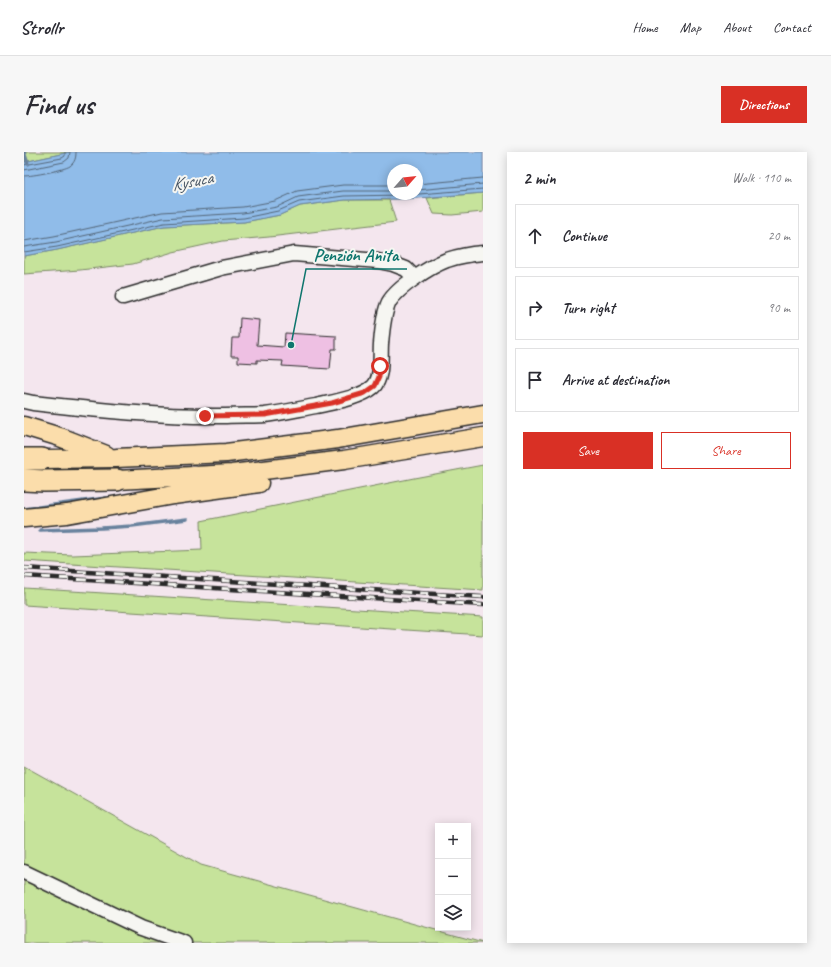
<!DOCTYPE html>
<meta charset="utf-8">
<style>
:root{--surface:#fff;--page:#f7f7f7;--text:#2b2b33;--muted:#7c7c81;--line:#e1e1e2;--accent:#d93025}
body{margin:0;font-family:Caveat,sans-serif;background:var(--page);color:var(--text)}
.controls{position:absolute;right:12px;bottom:12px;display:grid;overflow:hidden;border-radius:0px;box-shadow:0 2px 10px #0003}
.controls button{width:36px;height:36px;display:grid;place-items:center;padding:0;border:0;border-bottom:1px solid var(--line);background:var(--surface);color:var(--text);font:20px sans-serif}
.compass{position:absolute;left:363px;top:12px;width:36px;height:36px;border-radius:50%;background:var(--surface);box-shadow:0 2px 10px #0003;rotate:63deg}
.stop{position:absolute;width:12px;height:12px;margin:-9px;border:3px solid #d93025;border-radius:50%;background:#fff}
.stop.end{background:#d93025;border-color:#fff;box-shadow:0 1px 4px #0008}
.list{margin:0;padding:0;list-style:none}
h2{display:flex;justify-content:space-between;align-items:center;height:52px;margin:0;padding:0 16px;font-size:17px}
h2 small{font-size:13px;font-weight:400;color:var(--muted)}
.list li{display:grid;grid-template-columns:26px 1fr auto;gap:12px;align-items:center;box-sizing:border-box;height:64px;margin:0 8px 8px;padding:0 8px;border:1px solid var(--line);border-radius:0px}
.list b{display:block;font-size:15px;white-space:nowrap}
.list em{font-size:13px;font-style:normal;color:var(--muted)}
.actions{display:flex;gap:8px;padding:12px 16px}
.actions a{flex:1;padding:9px 0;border:1px solid var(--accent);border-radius:0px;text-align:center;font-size:14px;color:var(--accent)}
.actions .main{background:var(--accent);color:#fff}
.icon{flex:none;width:22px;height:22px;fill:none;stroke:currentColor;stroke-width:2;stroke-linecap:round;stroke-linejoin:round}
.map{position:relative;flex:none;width:459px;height:791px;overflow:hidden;border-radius:0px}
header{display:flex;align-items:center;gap:24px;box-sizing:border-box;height:56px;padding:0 20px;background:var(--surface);border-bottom:1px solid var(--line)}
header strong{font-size:19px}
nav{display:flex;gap:22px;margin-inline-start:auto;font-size:14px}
.intro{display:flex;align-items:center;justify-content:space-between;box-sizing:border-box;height:96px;padding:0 24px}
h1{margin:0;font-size:28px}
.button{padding:10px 18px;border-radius:0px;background:var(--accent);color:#fff;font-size:14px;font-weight:700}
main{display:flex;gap:24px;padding:0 24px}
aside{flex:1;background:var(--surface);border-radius:0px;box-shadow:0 2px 10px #0003}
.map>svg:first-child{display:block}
.green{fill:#c6e39b;stroke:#788763}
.water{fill:#90bce9;stroke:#68829d;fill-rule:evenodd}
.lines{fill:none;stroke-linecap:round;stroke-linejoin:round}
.shore{stroke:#536577;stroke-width:1}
.stream{stroke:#68829d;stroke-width:3.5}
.building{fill:#eec0e3;stroke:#2b2b2b}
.minor-casing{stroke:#2b2b2b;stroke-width:17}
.major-casing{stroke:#2b2b2b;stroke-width:21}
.highway-casing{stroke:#2b2b2b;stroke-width:24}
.minor{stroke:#f6f6f2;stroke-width:14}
.major{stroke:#fbddab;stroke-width:18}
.highway{stroke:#fbddab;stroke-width:21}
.rail-casing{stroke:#2b2b2b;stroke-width:4.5}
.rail{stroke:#f6f6f2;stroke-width:3;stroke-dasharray:9;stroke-linecap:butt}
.route{stroke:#d93025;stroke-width:5}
.labels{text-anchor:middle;stroke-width:4;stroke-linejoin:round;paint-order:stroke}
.water-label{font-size:18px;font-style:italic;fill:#495664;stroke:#f6f6f2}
.leader{fill:none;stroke:#0f766e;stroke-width:1.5}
.callout-dot{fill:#0f766e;stroke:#f6f6f2;stroke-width:1.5}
.callout-label{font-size:18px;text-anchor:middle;font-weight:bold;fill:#0f766e;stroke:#f6f6f2;stroke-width:4;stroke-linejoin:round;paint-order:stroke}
</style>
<header>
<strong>Strollr</strong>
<nav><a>Home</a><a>Map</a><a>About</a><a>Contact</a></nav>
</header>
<div class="intro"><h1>Find us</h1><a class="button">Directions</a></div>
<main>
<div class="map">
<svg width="459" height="791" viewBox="0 0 459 791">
<rect width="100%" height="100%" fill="#f4e6ee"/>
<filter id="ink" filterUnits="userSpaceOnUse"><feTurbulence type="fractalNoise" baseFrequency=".025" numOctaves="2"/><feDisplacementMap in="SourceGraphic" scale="8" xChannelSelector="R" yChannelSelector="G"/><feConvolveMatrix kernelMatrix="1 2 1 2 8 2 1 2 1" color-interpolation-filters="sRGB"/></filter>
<g filter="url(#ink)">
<path class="green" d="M0,0H46L0,10Z
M459,41V60L428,63L410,62L403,46Z
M321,48H365L372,70L245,85L199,89L149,100L109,112L56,118L0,122V104L33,98L140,74L220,70L256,63L276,54Z
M459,313V438L0,409V401L49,403L178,398L177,369L390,326Z
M0,436L459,465V483L0,453Z
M0,614L177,713L459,791H0Z"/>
<path class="water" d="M46,0H459V41L382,47L321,48L276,54L256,63L220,70L140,74L33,98L0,104V10ZM369,18H393V42H369Z"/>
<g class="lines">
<path class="shore" d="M0,13L38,6L41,4V0
M0,18L40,10L45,6L46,0
M0,24C8,24 40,18 46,14C51,10 52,6 52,0
M393,32L459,26
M393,38L459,32
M0,89L30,84L138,60L219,55L251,49L273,39L319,33H369
M0,95L32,90L139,66L219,61L253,55L274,45L319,39H369
M0,100L33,95L140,71L220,66L254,59L275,50L320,44L382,43L459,37"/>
<path class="stream" d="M0,0L4,12
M0,357L82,346
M16,378L78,376L108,374L163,367"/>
</g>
<path class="building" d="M216,166L235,168L233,193L260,195L261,181L312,184V197H308L306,217L258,214L259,209L233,208V211L214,210V204H207L208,186H215Z"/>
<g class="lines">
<defs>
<path id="minor" d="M99,145L197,116L270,102L354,109L369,112L382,117L391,126
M0,249L9,251C73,258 137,265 202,264C215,263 228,264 241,263C258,261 275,257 292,254C309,250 336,246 349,235C359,226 356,204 357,192C358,180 360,160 365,150C374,135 407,114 423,108C435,104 447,102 459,101
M0,720L117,776L160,791"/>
<path id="major" d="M0,274L36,285L82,303
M18,307L92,306L202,301L314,287L459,262
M93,328L208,322L320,308L459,285
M0,366L43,362L149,343L235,331"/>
<path id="highway" d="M0,307H18
M0,328L20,329L93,328"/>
</defs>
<use href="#minor" class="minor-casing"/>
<use href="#major" class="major-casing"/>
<use href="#highway" class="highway-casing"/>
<use href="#minor" class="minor"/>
<use href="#major" class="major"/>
<use href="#highway" class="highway"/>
<defs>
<path id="rail" d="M0,416L459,445
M0,424L459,453"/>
</defs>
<use href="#rail" class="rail-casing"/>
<use href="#rail" class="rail"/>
</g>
</g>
<g class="lines" filter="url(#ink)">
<path class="route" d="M181,264L241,263L308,251L341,241L351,234L355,225L356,214"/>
</g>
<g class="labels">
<g class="water-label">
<text transform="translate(168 29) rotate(-11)" y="6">Kysuca</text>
</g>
</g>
<path class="leader" d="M267 193L282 117H383"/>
<circle class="callout-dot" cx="267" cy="193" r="4"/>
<g class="callout-label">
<text x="332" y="109">Penzión Anita</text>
</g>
</svg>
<div class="controls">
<button>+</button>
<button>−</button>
<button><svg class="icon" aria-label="layers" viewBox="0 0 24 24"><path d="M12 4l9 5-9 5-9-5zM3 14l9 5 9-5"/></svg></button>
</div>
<svg class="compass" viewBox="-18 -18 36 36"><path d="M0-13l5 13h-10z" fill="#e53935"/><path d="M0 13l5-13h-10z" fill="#7c7c81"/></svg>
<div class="stop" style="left:356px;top:214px"></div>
<div class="stop end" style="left:181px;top:264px"></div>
</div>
<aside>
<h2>2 min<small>Walk · 110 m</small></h2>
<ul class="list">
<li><svg class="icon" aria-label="ahead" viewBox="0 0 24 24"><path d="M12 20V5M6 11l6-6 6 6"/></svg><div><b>Continue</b></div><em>20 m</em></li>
<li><svg class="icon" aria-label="right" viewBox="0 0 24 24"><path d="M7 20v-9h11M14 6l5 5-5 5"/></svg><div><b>Turn right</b></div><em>90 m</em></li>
<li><svg class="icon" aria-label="arrive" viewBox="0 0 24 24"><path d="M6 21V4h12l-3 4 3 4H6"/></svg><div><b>Arrive at destination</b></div></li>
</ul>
<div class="actions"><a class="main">Save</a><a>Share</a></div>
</aside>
</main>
